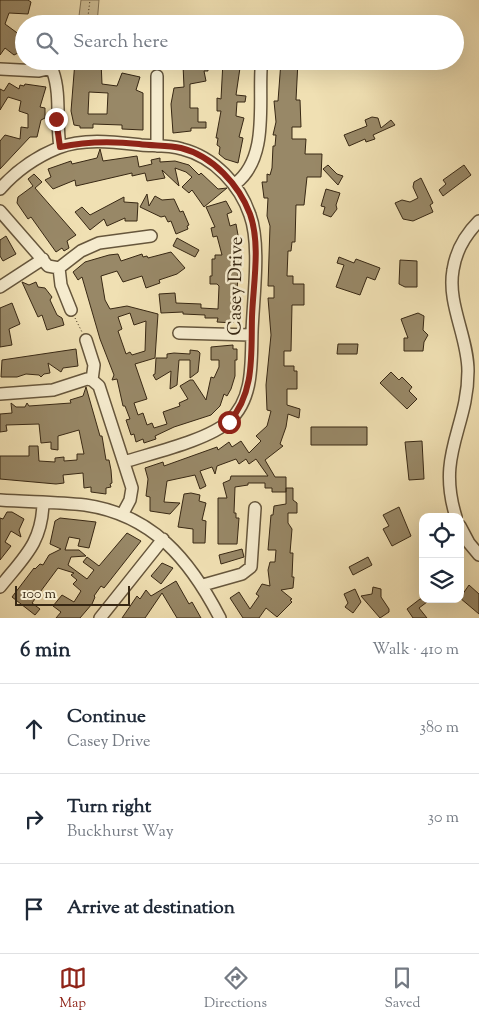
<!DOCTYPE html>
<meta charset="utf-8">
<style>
:root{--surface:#fff;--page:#f2f2f3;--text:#1f2937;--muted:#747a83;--line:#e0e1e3;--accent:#8f2418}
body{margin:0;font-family:"Sorts Mill Goudy",serif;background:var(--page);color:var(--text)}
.controls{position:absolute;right:15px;bottom:15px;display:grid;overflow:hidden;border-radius:10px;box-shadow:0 5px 20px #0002}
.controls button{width:45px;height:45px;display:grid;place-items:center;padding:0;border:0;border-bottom:1px solid var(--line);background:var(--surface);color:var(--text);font:25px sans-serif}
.scale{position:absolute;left:15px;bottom:12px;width:115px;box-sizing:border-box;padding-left:5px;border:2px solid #382814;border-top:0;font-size:14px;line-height:18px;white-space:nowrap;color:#382814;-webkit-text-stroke:4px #f5ebce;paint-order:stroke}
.stop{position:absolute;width:15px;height:15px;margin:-11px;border:4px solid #8f2418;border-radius:50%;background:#fff}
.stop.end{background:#8f2418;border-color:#fff;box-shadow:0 1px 5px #0008}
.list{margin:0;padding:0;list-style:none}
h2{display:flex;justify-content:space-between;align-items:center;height:65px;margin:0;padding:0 20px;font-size:21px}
h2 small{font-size:16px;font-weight:400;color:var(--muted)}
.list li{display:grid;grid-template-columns:32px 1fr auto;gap:15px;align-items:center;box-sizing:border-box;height:90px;padding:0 20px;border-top:1px solid var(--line)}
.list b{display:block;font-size:19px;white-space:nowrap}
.list p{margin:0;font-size:16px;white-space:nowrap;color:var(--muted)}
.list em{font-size:16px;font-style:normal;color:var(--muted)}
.icon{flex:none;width:28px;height:28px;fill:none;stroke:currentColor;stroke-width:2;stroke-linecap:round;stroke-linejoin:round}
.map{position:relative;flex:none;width:479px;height:618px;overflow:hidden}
.search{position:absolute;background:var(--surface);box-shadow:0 5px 20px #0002;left:15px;right:15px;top:15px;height:55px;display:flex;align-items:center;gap:12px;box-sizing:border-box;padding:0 18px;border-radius:28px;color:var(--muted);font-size:19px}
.sheet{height:335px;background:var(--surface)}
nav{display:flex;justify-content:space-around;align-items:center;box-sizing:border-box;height:70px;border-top:1px solid var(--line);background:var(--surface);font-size:14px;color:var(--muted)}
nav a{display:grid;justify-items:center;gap:2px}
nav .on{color:var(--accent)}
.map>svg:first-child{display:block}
.green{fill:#d1c198;stroke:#847456}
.building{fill:#988867;stroke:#382814;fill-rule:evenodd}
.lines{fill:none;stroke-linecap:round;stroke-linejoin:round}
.minor-casing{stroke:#66563c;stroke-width:14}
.path{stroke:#382814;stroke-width:1;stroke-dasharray:1 2.5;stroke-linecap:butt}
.minor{stroke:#f5ebce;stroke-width:11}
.route{stroke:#8f2418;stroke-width:6}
.labels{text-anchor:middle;stroke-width:5;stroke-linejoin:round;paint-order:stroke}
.street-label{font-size:19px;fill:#382814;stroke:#f5ebce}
</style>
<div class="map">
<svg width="479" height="618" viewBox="0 0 479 618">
<rect width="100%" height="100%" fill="#f0e0b3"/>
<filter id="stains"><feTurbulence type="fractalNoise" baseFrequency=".004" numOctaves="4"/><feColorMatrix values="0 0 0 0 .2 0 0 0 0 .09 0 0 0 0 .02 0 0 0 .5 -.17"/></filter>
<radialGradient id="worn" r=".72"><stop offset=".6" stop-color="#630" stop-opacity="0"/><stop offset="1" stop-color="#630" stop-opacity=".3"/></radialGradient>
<path class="green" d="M81,0H99L97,24H78Z"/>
<path class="building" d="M0,0H28L31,2L28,14L9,13L5,24L20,35L24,29V52L21,56L18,53L14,55L5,48L0,55Z
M75,61H101L102,84L117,86L122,73L140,77L136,90L143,93V130L122,129V125L93,124V128H80V126L74,125L71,111ZM89,92L108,93L107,114H88Z
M223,61H241L236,95L246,96L245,102H237L236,116L244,118L239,137L243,138L238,163L225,159L219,154L220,147L217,145L218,138H216L221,111H217V98L221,99Z
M281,61H298L296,100H300L301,127H292V139H306L305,154H322L321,177H307L304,205H296L295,242H292L291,251H288L287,276H293V284H304V305H292L291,351H284V366H294V371H297V389H287V405L300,409L299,418L288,414L286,427L280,444L283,446L265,460L275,477H286V492H272V488H265V483H248V485L235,487L234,513H236V518H239L237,544H218V498H227L223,483L230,480L231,476H268L256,459L249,464L246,459L239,464L236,459L217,466L215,474L212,467L200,471L206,486L200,489L195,475L167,481L164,502L180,503L170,514L150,511V497L146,496L148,479L145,468L163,462L164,466L217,447L218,450L229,442L232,447L241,441L249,453L261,441L256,436L267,426L271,411L267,410L266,385L271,335L268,298H274V286H268L270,226L267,216L268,198H264L262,182H267V174L270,175L272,168L273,146H275L276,135H273L276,122L274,101H278Z
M207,62L208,71H204L206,81L190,84V108H198V122H206V128H191V131L173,133L171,104L174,88L184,87L183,65Z
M9,83L19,89L20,85L24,86L25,84L46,87L40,107L45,108V118L41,120L37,137H30L0,169V141L5,135L20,139L21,127L28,128V114L19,111L21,101L8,97L0,110V89L4,91Z
M372,117L378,118L381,128L391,120L395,125L373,135L375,139L366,142L365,139L349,146L344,135L367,126L365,120Z
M100,149L103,161L137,156L139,167L152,164L151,160L160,158V162L175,161L189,165L199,175L201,173L218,189L227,188L204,207L192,190L189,193L182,187L192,177L186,172L175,168L179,186L162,170L165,178L147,181L145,173L132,176V173L76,186L75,180L53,189L45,180L51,177L48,169L71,161L72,164L97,158Z
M328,165L337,174L343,176L338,185L323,169Z
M464,165L471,175L443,196L439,190L446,184L443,180Z
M34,174L42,182L35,188L76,235L67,241L69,248L64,251L62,248L56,252L31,217L28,219L17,203L18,197L33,186L28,179Z
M421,178L433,203L430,205L433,212L413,221L403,219L395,203L402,200L410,202L418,198L413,187L414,182Z
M326,189L340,193L336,205L337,209L331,217L323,214L325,207L321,206Z
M147,194L149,206L155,196L162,200L174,199L180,212L183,211L189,225L187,226L188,229L176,234L171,221L168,222L165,216L161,217L140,207Z
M124,197V202L138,203L137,221H125V218L107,226L104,219L90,230L75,212L82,207L90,215Z
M226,201L232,212L227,214L230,226L236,224L240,246L235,321L233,323L217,322L218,318H205V315L183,314V312L161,313L159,294L175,293L176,303L201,304V308L218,309L219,286L217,284H210V276H212V259H215V255H222L217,236L213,237L211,228L215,227L206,207Z
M6,236L16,254L3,261L0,256V240Z
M177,238L199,250L195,257L173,246Z
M171,252L185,268L177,274L159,280L160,283L146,288L142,276L123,282L117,271L101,276L105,300L110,309L127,306L158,314L155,358L135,364L147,399L134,403L138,415L143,413L147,425L152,423L154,428L167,424L163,412L180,406L179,403L188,399L180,386L190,380H193L206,400L211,377L214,378L219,367V360H211V347L233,345V349H237V360H235V376L231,389L227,396L224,394L220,406L211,415L174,427L155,436L156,439L144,443L143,439L136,442L134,434L131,435L126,420L130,419L125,406H123L117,379L112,380L114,375L100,339L82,277L78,280L73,272L85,262L109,255L118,254L121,261L142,254L143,257L147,256L148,258ZM130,313L134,325L146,321L145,351L132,355L130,352L126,354L118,331L122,329L118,317Z
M339,257L354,263L356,259L380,268L375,280L367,277L360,295L336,287L344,265L337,263Z
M400,260L417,261V287H405L399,284Z
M22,282L29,285L36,282L38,287L45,288L52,297L50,300L57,315L62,318L64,325L47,330L42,315L38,317Z
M12,303L20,324L9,329L12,345L0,347V308Z
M418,313L424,316L423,330L428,335L424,342L423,351H404V338H408L401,319Z
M338,344H358L357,354H337Z
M76,349L78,366L63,368L61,372L48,363L50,373L44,374L41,377L39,375L26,374L17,377H1L2,360Z
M190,350L198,351L200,353L198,372L190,378V360H179L177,385L170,389L171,371L156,380L153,375L155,374L156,358H167V354L174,353L190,354Z
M391,372L399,380L402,377L412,387L409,391L417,399L407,409L380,383Z
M86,387L100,436H102L106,460H109L111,470L112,483L110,484L111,487L106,488V494L91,492V487L84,488L83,473L63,475L64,483L56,484L0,479V456H29V446H38L39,461L55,462V458L64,457V461L77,460V454H84L79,430L58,436V450L51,449V442L41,443L39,424L6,425L7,431L0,432V414L12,413L11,403L16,407H25L27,403L29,406L71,403L70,400L83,396Z
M311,427H367V445H311Z
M422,441L424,479L409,480L405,442Z
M286,488H293V500L297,503V513H288V523L292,529L290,553H293L292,577H294L293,588L281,590L292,599L290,600L292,602L277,617L266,608L259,618H243L230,598L239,592L250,609L259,596L256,594L262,584L270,586L268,570L270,562H275L276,550H268L271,515H273L274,506L286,504Z
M191,493L200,495L199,501L206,503L202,520L206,521L205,543H193V529L178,527L184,494Z
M399,507L411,536L392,546L383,529L389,526L383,515Z
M7,512H12L24,519L19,530L21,537L11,531L5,542L11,546L0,560V518L3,519Z
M60,518L96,522L89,548L78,546L80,539L69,537L65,550H79L86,556L71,557L68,565L87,579L94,570L83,562L87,557L99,566L127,533L141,541L108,583L104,588L101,586L94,596L95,597L92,604L80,618H56L61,612L53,606L62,595L74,602L81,591L73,584L77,580L71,575L74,573L58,568L32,603L40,609L35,615L12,597L34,568L35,569L40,564L43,565L49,555L61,549L50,544L55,521Z
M242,549L244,557L221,564L219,555Z
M368,557L372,565L353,575L349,567Z
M162,563L173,568L161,584L151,576Z
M176,581L189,604L192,602L201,618H177L162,593L145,618H122L137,596L140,599L146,590L151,596Z
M469,585L479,594V614L460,598Z
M373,587L381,589V597L389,609V612L380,618L361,596L372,594Z
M355,589L361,602L353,613L345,607L348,603L344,594Z
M420,599H431L419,608L427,618H413L407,609Z"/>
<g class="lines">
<defs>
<path id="minor" d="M0,69L39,71L48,69L53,72C61,94 56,123 60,147
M157,146V76
M235,184C268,159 259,107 261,70
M0,189C16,171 36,157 58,148C84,138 114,142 141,145C154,146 169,145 182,149C214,157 240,185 250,215C261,245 253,299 252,332C251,362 254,399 229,421C209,440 152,453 124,462
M0,211L48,266L59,268
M59,268L81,251L99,243L151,236
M59,268L61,285L71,310
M0,287L43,259
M179,333L251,335
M86,340L94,365L92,380
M0,394L53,390L87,379L92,380L99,386L132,488L130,500L122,515
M0,500C28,502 57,502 85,505C153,515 190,560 220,618
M456,517C436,454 468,428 468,371C468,337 447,304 453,270C456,250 465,235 479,221
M460,526L469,543L479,555
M203,585L242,574L251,567L255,508
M0,587C24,557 42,543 43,503
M100,618L163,539"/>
</defs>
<use href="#minor" class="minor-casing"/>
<path class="path" d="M87,24L90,0
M75,318L82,332"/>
<use href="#minor" class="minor"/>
</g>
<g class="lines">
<path class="route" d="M56,119L60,147C87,141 112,141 139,144C153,146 168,145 181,148C213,156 239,185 250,214C261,245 253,285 252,317C251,354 255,393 229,422"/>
</g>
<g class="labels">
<g class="street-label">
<text transform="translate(234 286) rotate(-89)" y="7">Casey Drive</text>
</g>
</g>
<rect width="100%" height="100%" filter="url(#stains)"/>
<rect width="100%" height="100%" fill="url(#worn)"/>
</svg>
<div class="controls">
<button><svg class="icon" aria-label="locate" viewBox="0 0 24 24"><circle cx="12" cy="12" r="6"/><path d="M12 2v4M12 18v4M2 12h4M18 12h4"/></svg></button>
<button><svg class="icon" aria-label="layers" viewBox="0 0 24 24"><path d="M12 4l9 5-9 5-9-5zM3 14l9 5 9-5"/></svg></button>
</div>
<div class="scale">100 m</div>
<div class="stop" style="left:229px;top:422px"></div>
<div class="stop end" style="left:56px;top:119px"></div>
<div class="search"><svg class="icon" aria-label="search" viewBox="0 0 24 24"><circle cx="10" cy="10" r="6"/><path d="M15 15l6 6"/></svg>Search here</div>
</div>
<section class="sheet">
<h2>6 min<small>Walk · 410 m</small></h2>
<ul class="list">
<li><svg class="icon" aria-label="ahead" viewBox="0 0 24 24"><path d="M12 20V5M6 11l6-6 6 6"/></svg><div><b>Continue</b><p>Casey Drive</p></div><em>380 m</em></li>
<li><svg class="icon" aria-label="right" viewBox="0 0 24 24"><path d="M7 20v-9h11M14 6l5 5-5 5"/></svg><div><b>Turn right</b><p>Buckhurst Way</p></div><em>30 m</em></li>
<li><svg class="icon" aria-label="arrive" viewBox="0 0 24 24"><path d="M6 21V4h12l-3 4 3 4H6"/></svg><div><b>Arrive at destination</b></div></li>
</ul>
</section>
<nav>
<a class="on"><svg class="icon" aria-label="map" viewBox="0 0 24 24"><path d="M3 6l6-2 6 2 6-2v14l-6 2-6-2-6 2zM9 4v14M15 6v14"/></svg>Map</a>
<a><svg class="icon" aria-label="directions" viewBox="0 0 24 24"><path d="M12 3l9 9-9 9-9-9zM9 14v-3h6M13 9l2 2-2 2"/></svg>Directions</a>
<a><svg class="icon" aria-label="saved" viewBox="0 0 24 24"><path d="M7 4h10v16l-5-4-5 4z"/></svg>Saved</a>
</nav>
